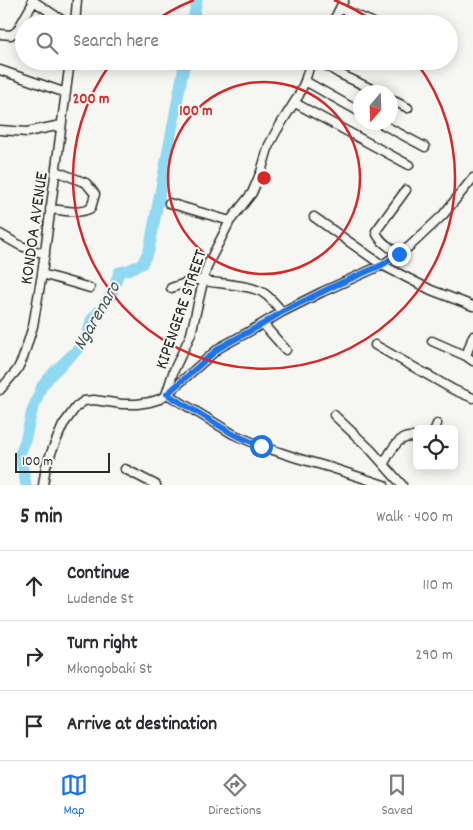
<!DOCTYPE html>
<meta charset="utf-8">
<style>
:root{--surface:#fff;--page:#f2f2f3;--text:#2b2b33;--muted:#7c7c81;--line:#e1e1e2;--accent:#1a73e8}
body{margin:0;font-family:Dekko,sans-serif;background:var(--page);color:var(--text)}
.controls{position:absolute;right:15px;bottom:15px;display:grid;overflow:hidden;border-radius:8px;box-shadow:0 2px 12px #0003}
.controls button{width:45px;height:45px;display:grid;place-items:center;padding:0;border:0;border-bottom:1px solid var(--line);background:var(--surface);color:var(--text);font:25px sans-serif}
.compass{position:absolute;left:353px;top:85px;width:45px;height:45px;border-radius:50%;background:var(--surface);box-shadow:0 2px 12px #0003;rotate:199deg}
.scale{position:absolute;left:15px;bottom:12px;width:95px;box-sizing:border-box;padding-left:5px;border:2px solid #2b2b2b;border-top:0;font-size:14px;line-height:18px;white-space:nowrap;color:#2b2b2b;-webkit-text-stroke:4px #f6f6f2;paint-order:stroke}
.stop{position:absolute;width:15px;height:15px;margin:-11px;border:4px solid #1a73e8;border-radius:50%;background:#fff}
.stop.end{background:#1a73e8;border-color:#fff;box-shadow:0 1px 5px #0008}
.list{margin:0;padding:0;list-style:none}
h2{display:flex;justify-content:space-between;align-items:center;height:65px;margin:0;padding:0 20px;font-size:21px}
h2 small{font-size:16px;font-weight:400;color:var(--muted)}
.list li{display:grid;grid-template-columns:32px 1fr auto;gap:15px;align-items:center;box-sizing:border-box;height:70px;padding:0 20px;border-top:1px solid var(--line)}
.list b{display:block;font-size:19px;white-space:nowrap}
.list p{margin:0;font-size:16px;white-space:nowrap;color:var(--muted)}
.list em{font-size:16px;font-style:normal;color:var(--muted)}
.icon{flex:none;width:28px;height:28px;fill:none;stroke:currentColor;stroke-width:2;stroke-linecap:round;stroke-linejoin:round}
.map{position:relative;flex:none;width:473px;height:485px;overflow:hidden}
.search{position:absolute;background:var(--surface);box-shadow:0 2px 12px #0003;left:15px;right:15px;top:15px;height:55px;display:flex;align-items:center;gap:12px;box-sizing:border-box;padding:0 18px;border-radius:28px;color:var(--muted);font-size:19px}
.sheet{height:275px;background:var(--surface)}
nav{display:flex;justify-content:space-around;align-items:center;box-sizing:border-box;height:70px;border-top:1px solid var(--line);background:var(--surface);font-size:14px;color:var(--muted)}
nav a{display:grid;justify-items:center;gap:2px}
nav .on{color:var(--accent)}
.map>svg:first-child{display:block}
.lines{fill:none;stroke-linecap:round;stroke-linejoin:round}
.river{stroke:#91d8f3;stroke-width:11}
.minor-casing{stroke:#2b2b2b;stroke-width:11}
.minor{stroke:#f6f6f2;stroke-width:8}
.route{stroke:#1a73e8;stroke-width:6}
.ring{fill:none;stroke:#d62828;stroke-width:2.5}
.labels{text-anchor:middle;stroke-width:4;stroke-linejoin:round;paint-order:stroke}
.street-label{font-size:18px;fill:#2b2b2b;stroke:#f6f6f2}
.water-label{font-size:19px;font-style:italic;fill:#44565d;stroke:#f6f6f2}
.centre{fill:#d62828;stroke:#f6f6f2;stroke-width:2.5}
.ring-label{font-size:15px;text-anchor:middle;font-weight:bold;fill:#d62828;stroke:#f6f6f2;stroke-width:4;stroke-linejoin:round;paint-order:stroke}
</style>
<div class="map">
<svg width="473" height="485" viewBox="0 0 473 485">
<rect width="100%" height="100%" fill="#f6f6f2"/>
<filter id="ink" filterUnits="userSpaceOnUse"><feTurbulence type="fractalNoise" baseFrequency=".02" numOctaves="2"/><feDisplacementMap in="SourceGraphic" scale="10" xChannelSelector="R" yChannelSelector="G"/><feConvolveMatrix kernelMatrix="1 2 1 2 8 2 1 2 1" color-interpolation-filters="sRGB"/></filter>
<g filter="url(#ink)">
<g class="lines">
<path class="river" d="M192,24L197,0
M26,485L20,454L25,441L32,411L42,386L53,373L81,346L88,333L91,320L104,305L112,293L119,272L128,270L142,264L149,250L185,61"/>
<defs>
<path id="minor" d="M32,0L68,24
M340,8L376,24
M75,24L77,0
M332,24L344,0
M0,34L11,35L17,31L34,1
M319,61L340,74L378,92
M0,70L66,93
M305,81L360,112
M390,99L408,108
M295,103L409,165
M378,122L425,147
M0,130L27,132L61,125
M169,203L230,221
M50,209C64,210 79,215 91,208L95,194L86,183L56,171
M314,217L382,265L431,290L473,306
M0,234L21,246L45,254
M399,254C391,248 378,241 376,231L406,190
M42,274L90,288
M171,288L194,280H198C216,284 247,284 262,292C270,297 276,304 282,312
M263,324L286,350
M473,336L466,356L473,361
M432,341L466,356
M375,345L454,390L473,398
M0,390L17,370L23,358L33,326L42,274L70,61
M167,394L219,348L252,330L282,312L322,292L382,265L410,246L443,215L473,178
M167,394L233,434L261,446L297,458L332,468L384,485
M334,415L371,450L402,485
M435,429L437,424
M384,463C392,450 398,433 417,438
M125,469L156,485
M43,485L46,466L53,448L63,425L76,407L84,401L94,400L122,404H137L150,402L160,399L166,395L174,370L191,334L205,273L209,262L230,221L252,193L261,172L269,145L277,130L299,95L305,81L311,61"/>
</defs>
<use href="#minor" class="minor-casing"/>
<use href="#minor" class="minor"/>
</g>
</g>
<g class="lines" filter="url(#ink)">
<path class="route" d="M261,446L233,434L167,394L219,348L263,324L282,312L334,286L382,265L399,254"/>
</g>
<g class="ring">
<circle cx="264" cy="178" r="96"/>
<path d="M152 23A191 191 0 0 1 194 0M334 0A191 191 0 0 1 376 23M416 62A191 191 0 1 1 112 62"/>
</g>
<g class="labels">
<g class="street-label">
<text transform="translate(33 228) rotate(-82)" y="6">KONDOA AVENUE</text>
<text transform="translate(180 309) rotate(-71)" y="6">KIPENGERE STREET</text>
</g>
<g class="water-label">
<text transform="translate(95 315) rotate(-60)" y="7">Ngarenaro</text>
</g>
</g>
<circle cx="264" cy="178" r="8" class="centre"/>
<g class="ring-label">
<text x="91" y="103">200 m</text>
<text x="196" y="115">100 m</text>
</g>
</svg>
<div class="controls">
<button><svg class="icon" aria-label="locate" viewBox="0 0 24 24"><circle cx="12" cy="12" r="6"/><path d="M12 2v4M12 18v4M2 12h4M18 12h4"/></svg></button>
</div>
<svg class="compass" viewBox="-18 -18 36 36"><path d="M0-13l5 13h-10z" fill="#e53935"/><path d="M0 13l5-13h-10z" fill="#7c7c81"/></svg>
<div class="scale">100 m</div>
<div class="stop" style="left:261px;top:446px"></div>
<div class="stop end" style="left:399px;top:254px"></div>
<div class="search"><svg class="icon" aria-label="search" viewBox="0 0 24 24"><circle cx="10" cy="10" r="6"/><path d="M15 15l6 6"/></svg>Search here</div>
</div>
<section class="sheet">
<h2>5 min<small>Walk · 400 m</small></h2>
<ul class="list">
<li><svg class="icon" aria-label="ahead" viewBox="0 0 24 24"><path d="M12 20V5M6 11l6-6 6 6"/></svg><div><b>Continue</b><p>Ludende St</p></div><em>110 m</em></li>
<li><svg class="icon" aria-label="right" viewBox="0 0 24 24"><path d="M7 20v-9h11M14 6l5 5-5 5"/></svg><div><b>Turn right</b><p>Mkongobaki St</p></div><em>290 m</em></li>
<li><svg class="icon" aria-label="arrive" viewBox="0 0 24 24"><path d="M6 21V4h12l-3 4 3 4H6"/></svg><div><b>Arrive at destination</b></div></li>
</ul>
</section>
<nav>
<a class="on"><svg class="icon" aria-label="map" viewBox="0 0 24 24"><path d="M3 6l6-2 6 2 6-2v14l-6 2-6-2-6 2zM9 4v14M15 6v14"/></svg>Map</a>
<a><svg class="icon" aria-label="directions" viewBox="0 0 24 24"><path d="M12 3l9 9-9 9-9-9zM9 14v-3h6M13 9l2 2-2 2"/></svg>Directions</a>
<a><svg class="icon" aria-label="saved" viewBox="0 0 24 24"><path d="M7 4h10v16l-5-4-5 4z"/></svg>Saved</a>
</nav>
